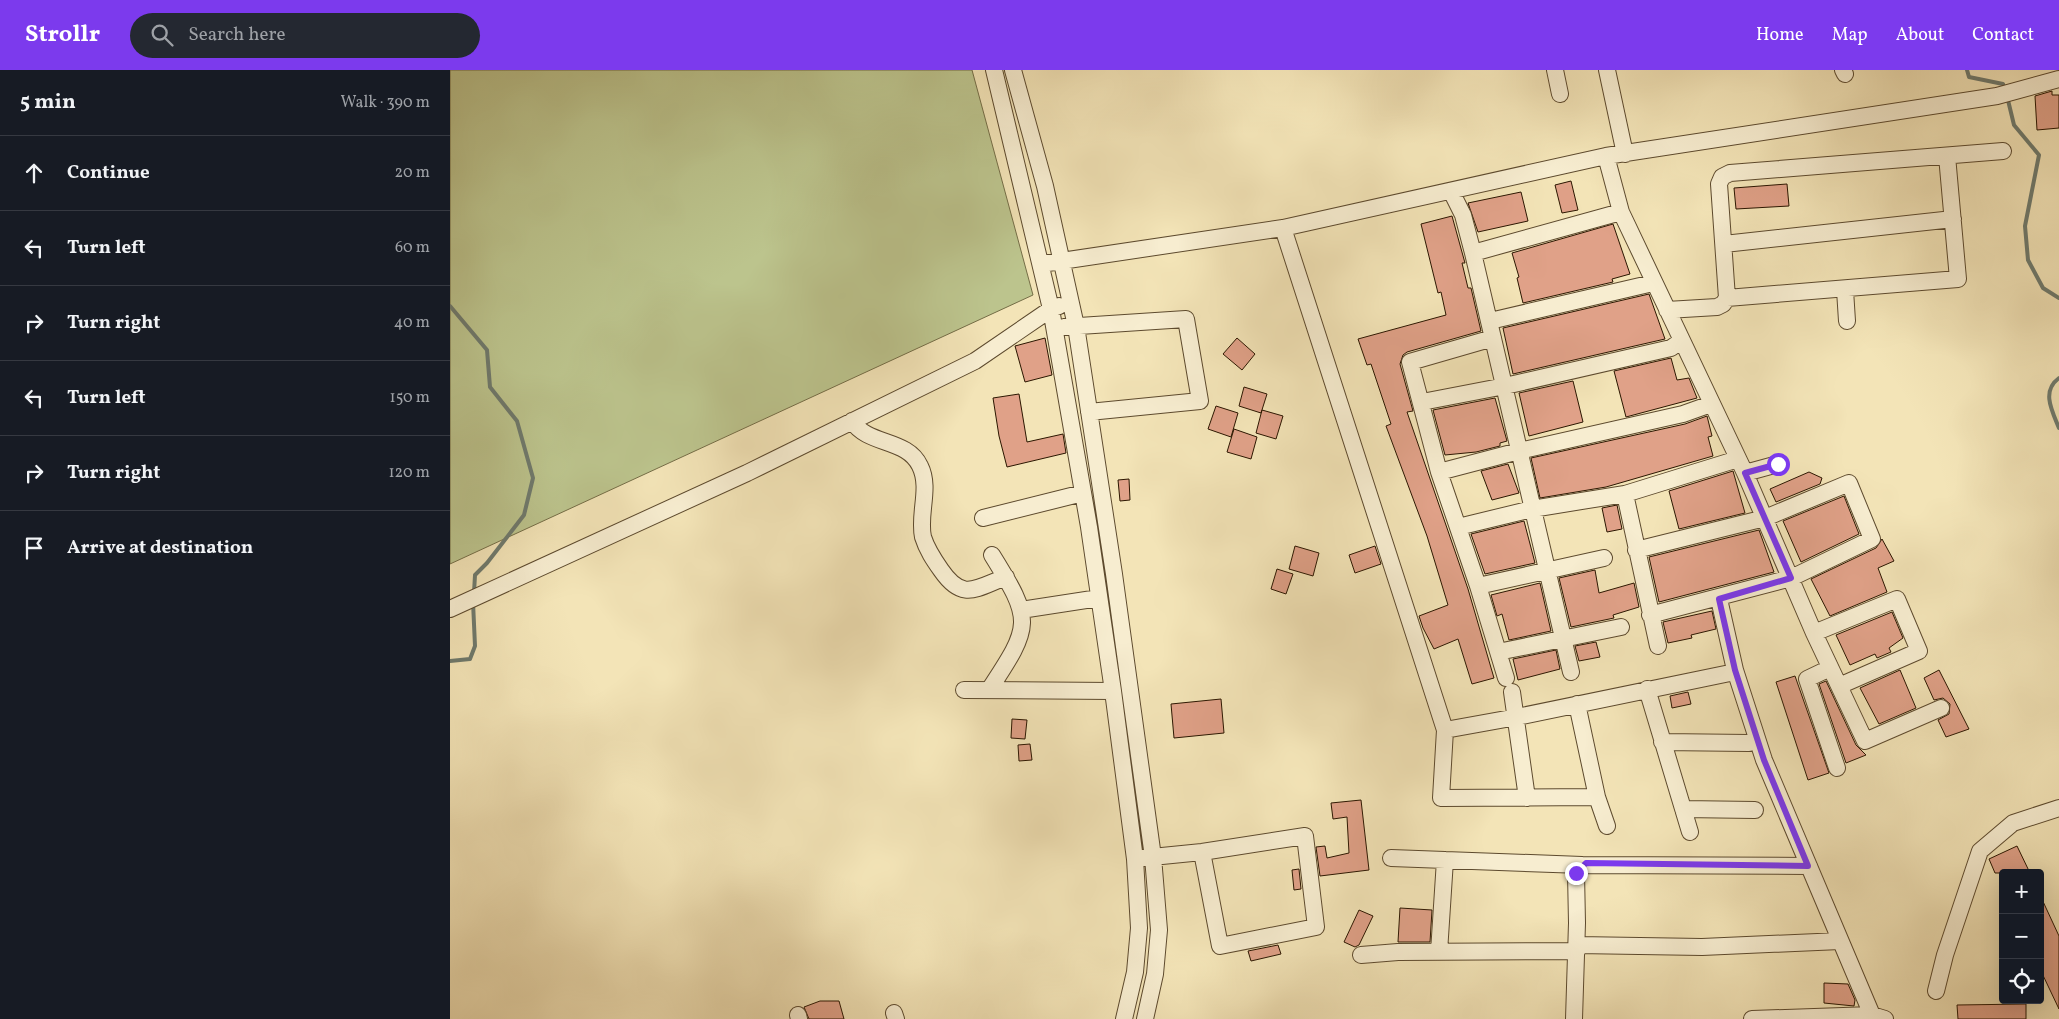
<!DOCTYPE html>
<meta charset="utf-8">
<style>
:root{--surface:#171b24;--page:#242831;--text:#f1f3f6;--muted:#9ea1a6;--line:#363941;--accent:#7c3aed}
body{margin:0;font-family:Vollkorn,serif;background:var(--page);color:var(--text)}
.controls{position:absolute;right:15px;bottom:15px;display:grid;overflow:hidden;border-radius:5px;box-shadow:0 5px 20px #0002}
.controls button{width:45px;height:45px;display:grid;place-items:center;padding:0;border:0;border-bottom:1px solid var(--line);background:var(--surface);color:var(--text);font:25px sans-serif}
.stop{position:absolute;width:15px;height:15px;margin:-11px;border:4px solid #7c3aed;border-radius:50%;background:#fff}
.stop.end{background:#7c3aed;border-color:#fff;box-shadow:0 1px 5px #0008}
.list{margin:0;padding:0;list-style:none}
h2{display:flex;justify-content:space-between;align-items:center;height:65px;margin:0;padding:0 20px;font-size:21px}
h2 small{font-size:16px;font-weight:400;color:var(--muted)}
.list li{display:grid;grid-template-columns:32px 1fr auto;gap:15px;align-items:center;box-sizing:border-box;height:75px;padding:0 20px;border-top:1px solid var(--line)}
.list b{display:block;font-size:19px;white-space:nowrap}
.list em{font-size:16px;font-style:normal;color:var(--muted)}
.icon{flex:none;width:28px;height:28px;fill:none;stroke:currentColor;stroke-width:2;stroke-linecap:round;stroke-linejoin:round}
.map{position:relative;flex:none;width:1609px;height:949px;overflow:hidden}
header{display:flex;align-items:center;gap:30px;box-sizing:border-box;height:70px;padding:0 25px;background:var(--accent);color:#fff}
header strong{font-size:24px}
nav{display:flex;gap:28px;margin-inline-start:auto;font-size:18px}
.search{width:350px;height:45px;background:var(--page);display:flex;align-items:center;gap:12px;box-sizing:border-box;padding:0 18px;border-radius:28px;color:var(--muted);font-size:19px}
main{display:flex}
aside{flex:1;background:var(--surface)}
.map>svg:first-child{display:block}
.green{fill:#bcc48d;stroke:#746d46}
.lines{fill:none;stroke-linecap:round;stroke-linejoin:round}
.stream{stroke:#6f7a6d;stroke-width:4}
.building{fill:#e0a188;stroke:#2b1600}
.minor-casing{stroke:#5d4a2e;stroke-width:18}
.minor{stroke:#f7edd0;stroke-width:16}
.route{stroke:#7c3aed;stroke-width:6}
</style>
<header>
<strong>Strollr</strong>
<div class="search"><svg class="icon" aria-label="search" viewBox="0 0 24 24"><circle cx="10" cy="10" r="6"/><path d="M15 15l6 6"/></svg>Search here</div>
<nav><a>Home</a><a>Map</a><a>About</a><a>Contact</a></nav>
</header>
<main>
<aside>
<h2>5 min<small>Walk · 390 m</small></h2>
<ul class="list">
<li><svg class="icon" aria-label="ahead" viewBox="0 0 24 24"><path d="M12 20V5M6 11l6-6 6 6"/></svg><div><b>Continue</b></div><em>20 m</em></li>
<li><svg class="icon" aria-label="left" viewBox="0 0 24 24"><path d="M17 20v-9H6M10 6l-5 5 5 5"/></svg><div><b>Turn left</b></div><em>60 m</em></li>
<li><svg class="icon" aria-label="right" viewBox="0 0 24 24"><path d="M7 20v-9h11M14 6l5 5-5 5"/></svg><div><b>Turn right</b></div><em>40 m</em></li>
<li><svg class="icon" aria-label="left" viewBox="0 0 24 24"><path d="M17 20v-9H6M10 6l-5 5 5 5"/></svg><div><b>Turn left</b></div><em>150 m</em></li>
<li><svg class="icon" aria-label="right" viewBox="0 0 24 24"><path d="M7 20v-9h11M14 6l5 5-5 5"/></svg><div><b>Turn right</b></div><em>120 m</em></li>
<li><svg class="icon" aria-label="arrive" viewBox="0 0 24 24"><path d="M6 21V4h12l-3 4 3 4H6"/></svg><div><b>Arrive at destination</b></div></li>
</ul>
</aside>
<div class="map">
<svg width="1609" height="949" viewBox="0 0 1609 949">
<rect width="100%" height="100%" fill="#f3e4b7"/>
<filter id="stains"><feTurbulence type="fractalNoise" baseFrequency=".004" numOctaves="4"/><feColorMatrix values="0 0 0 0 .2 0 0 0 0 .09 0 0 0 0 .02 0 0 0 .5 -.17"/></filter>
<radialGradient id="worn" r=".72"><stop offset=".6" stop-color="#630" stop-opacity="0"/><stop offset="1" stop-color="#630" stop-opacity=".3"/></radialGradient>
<path class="green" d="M0,0H522L583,225L0,494Z"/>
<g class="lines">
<path class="stream" d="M1517,0L1519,7L1553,14L1555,20
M1557,26L1564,55L1589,85L1575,156L1578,190L1593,218L1609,228
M0,236L37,280L40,317L67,351L83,408L74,445L37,493L25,505L24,523
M1609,308C1591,321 1602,341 1609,358
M0,591L20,589L25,576L23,532"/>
</g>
<path class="building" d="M1602,21V25H1609V58L1587,60L1585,26Z
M1121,111L1128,140L1112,143L1105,115Z
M1337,114L1339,136L1286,139L1284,118Z
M1071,122L1078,151L1028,162L1018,133Z
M1002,146L1015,193H1012L1018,218H1021L1031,261L957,282L953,285L950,294L963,341L957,342L1018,519L1044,608L1022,614L1008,569L984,579L973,558L969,546L998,535L977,466L936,356L941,354L921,294L917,295L908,269L996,245L991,222L988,223L971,154Z
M1163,154L1180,204L1162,209L1163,212L1073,233L1067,208L1069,207L1062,183Z
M1199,224L1215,269L1063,304L1053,258Z
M595,268L602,305L575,312L565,276Z
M787,268L805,284L792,300L773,284Z
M1221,288L1227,310L1239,308L1247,328L1176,347L1164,301Z
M1123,311L1133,352L1079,366L1069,323Z
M794,317L817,324L811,343L789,336Z
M569,324L577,372L613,364L616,383L557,397L549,366L543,328Z
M1045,328L1057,371L1050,373V376L1026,382L995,385L983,340Z
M766,336L788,343L781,367L758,359Z
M812,340L833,346L826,369L806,363Z
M1257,346L1262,366L1258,367L1263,386L1156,417L1090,428L1081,388L1235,354Z
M784,359L807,367L801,389L777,382Z
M1058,394L1069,423L1042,430L1031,401Z
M1283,401L1295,443L1229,459L1219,421Z
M1359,402L1372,408L1370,414L1326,432L1320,419Z
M679,409L680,430L670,431L668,410Z
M1394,426L1409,464L1351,492L1333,451Z
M1167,435L1172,459L1157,462L1152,438Z
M1074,451L1085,493L1035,504L1021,464Z
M1309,460L1324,502L1209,532L1199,487Z
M1432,469L1444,491L1428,498L1437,522L1380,546L1361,509L1426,478Z
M845,476L869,483L863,506L839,499Z
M925,476L931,494L905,503L899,485Z
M827,499L843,504L836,524L821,519Z
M1145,500L1149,523L1184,513L1189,537L1163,545L1164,548L1121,557L1109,508Z
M1090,513L1101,561L1059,570L1052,544L1047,546L1041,525Z
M1262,541L1266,559L1241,565L1242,568L1218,573L1213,552Z
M1442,542L1453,568L1439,578L1441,582L1427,588L1425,584L1400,595L1386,565Z
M1146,572L1150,587L1129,591L1125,576Z
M1106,580L1110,599L1068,610L1063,589Z
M1450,600L1466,638L1429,654L1410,618Z
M1489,600L1519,659L1496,667L1488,650L1499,644L1500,634L1493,628L1484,630L1474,608Z
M1345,606L1379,703L1358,710L1326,612Z
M1376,611L1406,675L1416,685L1396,693L1369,614Z
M1238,622L1241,634L1222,638L1220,626Z
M771,629L774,663L724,668L721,634Z
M562,649L577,650L575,669L561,668Z
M580,674L582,690L569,691L568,675Z
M911,730L919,800L870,806L866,777L875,776L877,788L899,783L897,747L883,749L881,733Z
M1567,776L1580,803H1545L1539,789Z
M849,799L851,819L844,820L842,800Z
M1590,825L1609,866V939L1590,899Z
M950,838L982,840L980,872H948Z
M909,840L923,846L909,875L905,877L894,872Z
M828,875L831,884L801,891L798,881Z
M1374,913L1398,914L1405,930L1404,936L1374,933Z
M370,931H389L394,949H359L354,937Z
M1576,934V949H1508L1507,935Z"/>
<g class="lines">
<defs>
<path id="minor" d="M544,0L601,239L639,457L663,621L685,789L689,858L685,902L674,949
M563,0L595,116L626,256L664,504L703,787L709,860L705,904L695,949
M1105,0L1110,24
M1157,0L1175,84
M1393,0L1395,4
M1156,86L1171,142L1295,403
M1001,121L1013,145L1023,183L1121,602
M833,158L995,660L991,728L1147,727
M1274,174L1503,149
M1023,183L1171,142
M591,194L833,158L1156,86L1547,26L1609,9
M1395,220L1397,251
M1277,228L1508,209L1497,86
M1217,240L1267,237L1273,234L1277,228L1269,114L1272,107L1280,103L1553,81
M1040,251L1203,213
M614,257L736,249L750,331L639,342
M1043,268L960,292L989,402L1028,516L1056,608
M972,332L1055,316L1221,278L1231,271
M402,351C418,376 457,368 470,396C481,418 468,444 473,467C477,480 484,490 491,500C513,532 526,518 556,507
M1328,394L1295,403L1364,563L1415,671L1491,638
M989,402L1069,381L1233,344L1261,334
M1175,424L1208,576
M533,448L633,423
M1008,457L1082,439L1175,424L1288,389
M1186,480L1315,448L1399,413L1422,469L1341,508L1200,545
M1028,516L1154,488
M1269,529L1285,600L1314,690L1422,945
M0,539L297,403L525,291L601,239L609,236
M571,540L649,528
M1364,563L1447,529L1469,581L1389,616
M1048,582L1171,557
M1380,598L1357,609L1387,698
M1197,619L1240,762
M514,620L663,621
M539,620C582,555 583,551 542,485
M1062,622L1077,728
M1127,634L1147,727L1157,756
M995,660L1067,647L1280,603
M1212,672L1299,673
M1233,739L1305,740
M692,788L752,782L855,766L866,857L770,876L752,782
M941,788L1132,795
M1127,875L1252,877L1390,871
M989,882L995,790
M911,885L948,882L1127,881
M1486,921L1495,885L1530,781L1563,753L1609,738
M444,943L446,949
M348,945L349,949
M1124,949L1127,853L1126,803L1132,795L1359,796
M1302,949L1422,945L1435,949"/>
</defs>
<use href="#minor" class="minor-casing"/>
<use href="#minor" class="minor"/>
</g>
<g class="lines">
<path class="route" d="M1126,803L1136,793L1358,796L1314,690L1285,600L1269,529L1341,508L1295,403L1328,394"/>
</g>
<rect width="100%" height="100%" filter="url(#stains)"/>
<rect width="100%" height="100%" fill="url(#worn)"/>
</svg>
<div class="controls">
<button>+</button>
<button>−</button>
<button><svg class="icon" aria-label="locate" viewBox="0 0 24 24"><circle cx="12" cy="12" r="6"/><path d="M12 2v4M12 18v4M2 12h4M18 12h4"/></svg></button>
</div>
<div class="stop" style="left:1328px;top:394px"></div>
<div class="stop end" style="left:1126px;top:803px"></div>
</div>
</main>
